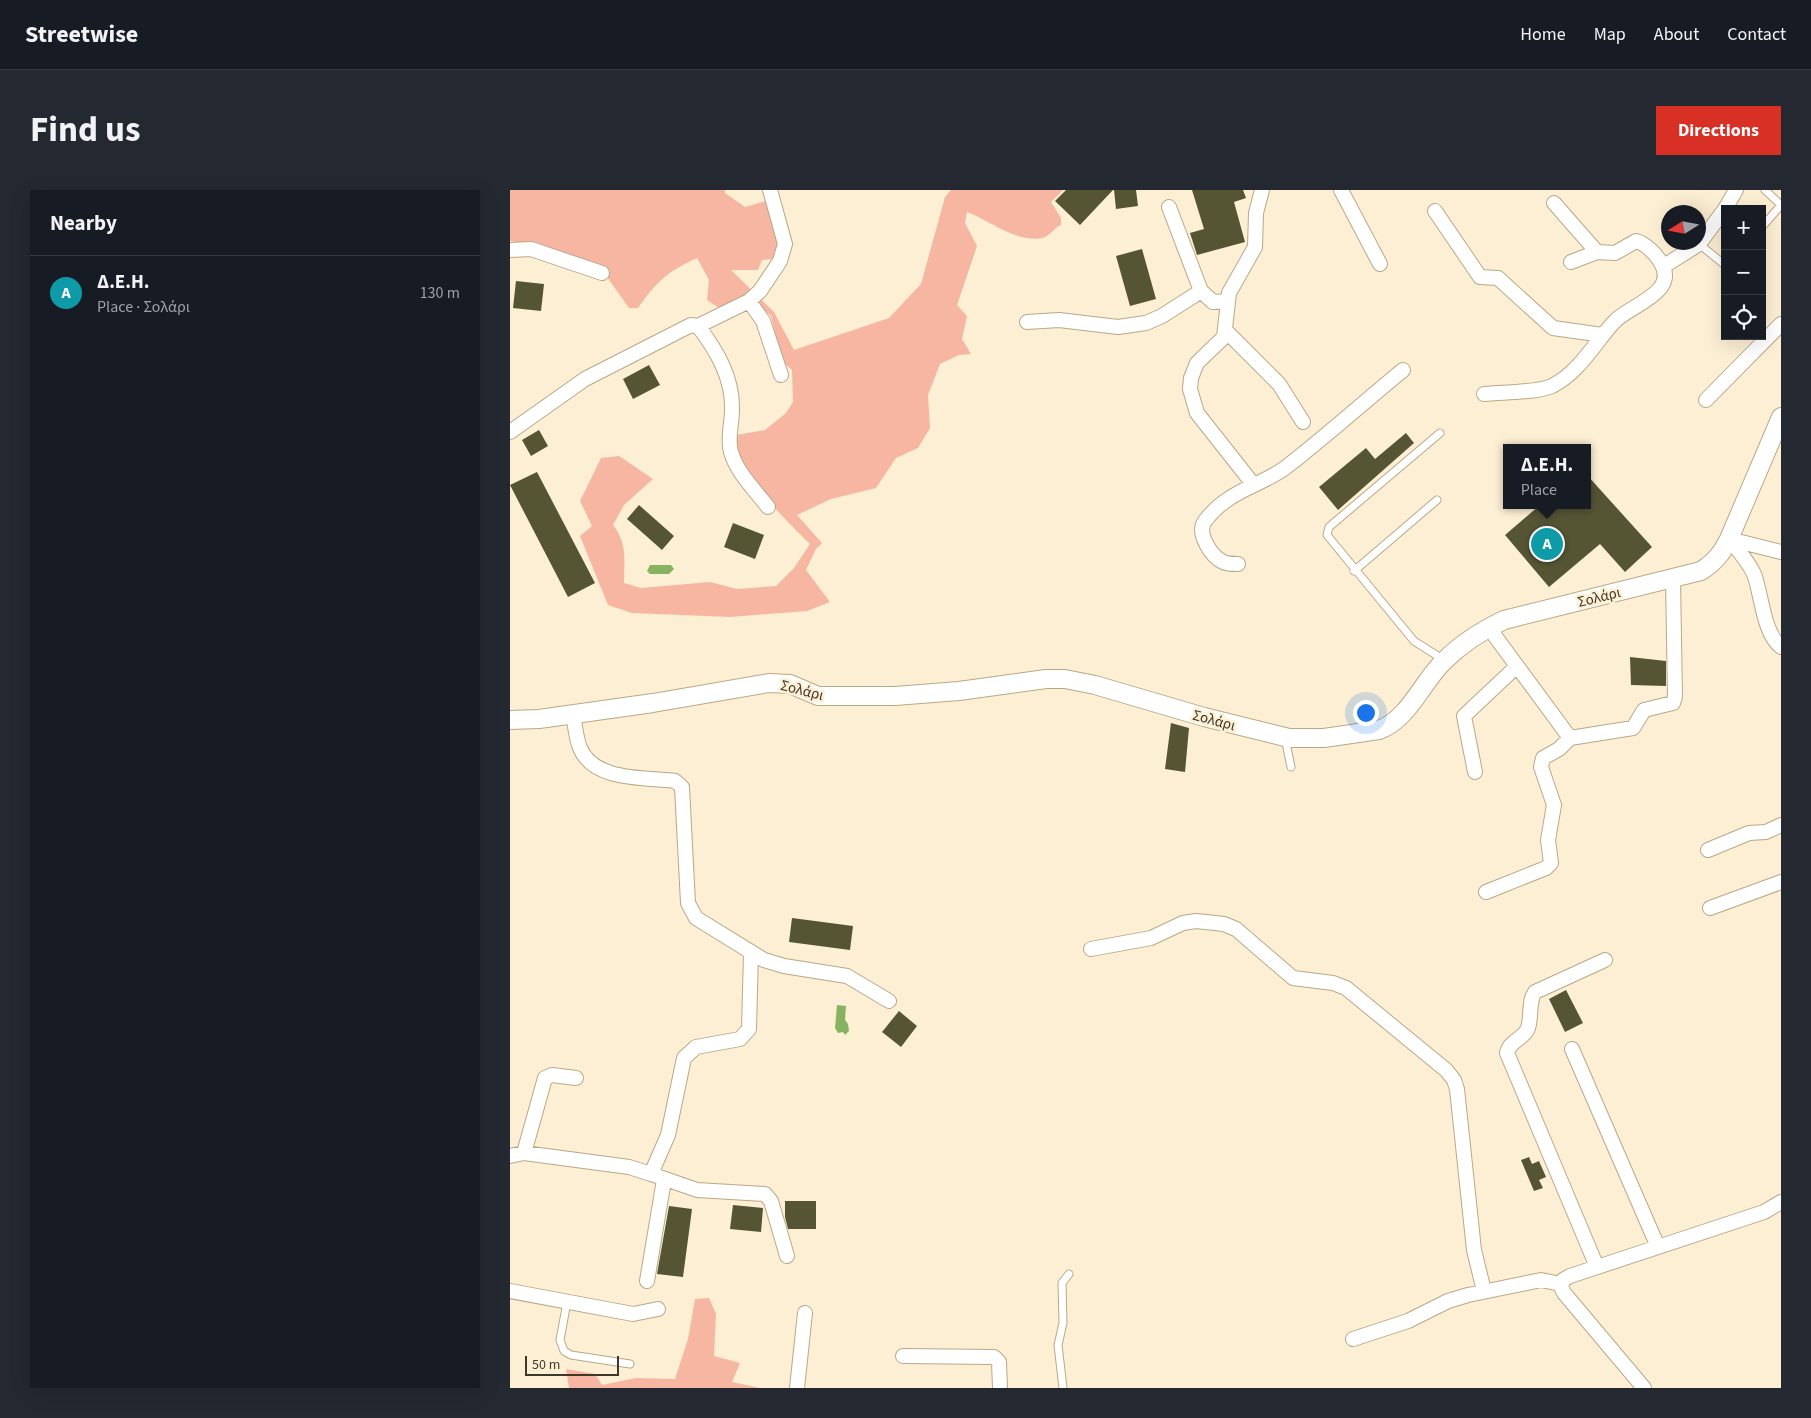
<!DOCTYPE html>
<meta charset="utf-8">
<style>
:root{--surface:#171b24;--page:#242831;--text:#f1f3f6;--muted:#9ea1a6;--line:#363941;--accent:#d93025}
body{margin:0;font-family:"Source Sans 3",sans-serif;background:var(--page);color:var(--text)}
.controls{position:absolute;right:15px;top:15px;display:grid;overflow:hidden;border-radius:0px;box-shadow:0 5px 20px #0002}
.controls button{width:45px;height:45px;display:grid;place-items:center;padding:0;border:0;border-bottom:1px solid var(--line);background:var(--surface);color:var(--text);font:25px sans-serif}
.compass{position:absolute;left:1151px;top:15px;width:45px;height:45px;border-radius:50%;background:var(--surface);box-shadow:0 5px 20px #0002;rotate:259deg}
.scale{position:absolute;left:15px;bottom:12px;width:94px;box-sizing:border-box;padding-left:5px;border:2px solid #3e382a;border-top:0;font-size:14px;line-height:18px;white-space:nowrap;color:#3e382a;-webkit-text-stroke:4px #fdefd3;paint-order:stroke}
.you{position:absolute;left:855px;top:522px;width:18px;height:18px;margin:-12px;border:4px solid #fff;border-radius:50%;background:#1a73e8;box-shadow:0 0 0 8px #1a73e833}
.badge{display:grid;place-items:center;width:32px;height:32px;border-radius:50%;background:var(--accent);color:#fff;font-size:16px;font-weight:700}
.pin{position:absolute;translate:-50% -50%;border:2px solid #fff;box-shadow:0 1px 5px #0006}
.popup{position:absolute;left:993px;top:254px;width:88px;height:65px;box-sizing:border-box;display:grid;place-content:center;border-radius:0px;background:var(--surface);filter:drop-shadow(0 1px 4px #0005);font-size:16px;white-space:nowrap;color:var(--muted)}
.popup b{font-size:19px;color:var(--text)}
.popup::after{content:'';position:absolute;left:50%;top:100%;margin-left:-10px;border:10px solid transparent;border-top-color:var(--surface)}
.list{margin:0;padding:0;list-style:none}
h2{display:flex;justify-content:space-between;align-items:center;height:65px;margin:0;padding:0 20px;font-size:21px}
h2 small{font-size:16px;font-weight:400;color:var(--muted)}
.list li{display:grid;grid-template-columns:32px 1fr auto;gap:15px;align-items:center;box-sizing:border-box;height:75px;padding:0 20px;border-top:1px solid var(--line)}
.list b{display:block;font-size:19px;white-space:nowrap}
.list p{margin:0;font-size:16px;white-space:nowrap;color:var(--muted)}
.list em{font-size:16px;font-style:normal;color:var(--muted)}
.icon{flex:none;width:28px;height:28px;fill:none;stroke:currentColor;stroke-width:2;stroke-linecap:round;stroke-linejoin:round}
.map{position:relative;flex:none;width:1271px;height:1198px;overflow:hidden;border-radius:0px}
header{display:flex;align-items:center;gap:30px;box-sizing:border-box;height:70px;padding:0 25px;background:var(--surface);border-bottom:1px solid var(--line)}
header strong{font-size:24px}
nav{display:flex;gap:28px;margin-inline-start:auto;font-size:18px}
.intro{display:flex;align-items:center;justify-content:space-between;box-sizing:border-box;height:120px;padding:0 30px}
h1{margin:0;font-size:35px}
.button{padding:12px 22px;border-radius:0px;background:var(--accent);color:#fff;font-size:18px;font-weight:700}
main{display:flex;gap:30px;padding:0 30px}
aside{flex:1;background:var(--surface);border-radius:0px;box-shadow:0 5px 20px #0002}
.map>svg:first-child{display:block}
.green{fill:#f7b6a1}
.water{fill:#87b360}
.building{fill:#555534}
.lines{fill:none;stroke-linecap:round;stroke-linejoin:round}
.service-casing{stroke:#b9a887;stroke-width:9}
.minor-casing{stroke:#b9a887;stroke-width:16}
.tertiary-casing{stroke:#b9a887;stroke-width:20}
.service{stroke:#fff;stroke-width:7}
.minor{stroke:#fff;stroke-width:14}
.tertiary{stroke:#fff;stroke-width:18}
.labels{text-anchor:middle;stroke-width:5;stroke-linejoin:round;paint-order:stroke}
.street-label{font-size:15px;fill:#3e382a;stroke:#fdefd3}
</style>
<header>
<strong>Streetwise</strong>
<nav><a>Home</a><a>Map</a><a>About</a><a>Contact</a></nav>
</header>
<div class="intro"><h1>Find us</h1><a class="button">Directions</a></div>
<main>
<aside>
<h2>Nearby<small></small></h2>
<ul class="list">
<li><span class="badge" style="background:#0f9aa8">A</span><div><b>Δ.Ε.Η.</b><p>Place · Σολάρι</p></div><em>130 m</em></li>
</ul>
</aside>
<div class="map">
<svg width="1271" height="1198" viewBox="0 0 1271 1198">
<rect width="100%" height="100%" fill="#fdefd3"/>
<path class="green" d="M0,0H215V3L235,17L256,11L269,57L264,69L252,70L248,80H221L264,122L284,160L379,128L411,94L435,7L441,0H553L541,12L551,28V35C543,38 541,46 532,48C506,53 481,31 457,22L455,33L467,56L447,115L457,126L452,149L461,164L449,165L430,174L418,205L420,238L408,258L386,268L366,298L321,309L287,325L312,353L306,359L296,380L320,412L297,421L220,427L122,423L98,415L70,346L82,336L70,311L91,268L109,266L143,289L114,315L103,335C118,354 114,371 114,393L131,398L200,392L227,399L266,396L284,378L300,354C274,328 243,299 228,264C225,259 226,251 226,245L255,240L276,223L283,212L282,180L272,171L261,126L237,104L209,118L197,110L199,90L187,68C157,82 147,91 128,118H119L92,80L53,62L0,51Z
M199,1108L206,1124L204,1166L230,1173L222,1192L250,1198H59L56,1179L85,1184L92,1195L126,1188L165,1189L178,1149L185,1109Z"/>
<path class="water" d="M140,375H161L164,379L159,384H140L137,381Z
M327,815L336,816L335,830L338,834L339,841L335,845L333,842L328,843L325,838Z"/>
<path class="building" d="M556,0H603L570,35L545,11Z
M604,0H626L628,16L606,19Z
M682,0H733L736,8L724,12L735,52L687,65L680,43L694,39Z
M632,59L646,109L620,116L606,66Z
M6,91L34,94L31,121L3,118Z
M139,175L150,195L123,209L113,189Z
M29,240L38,256L21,266L12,250Z
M896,243L904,253L828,320L809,297L856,258L865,269Z
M27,282L85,393L58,407L0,295Z
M1077,285L1142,357L1115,382L1090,354L1039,397L995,345L1030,315H1077Z
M129,315L164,346L152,360L117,329Z
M223,333L254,345L245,369L214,357Z
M1120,467L1156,471V496L1121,495Z
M661,533L679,538L675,582L655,579Z
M282,728L343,736L340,760L279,752Z
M1056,800L1073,833L1055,842L1039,809Z
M389,821L407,836L391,857L372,842Z
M1019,967L1022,974L1029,971L1036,987L1029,990L1033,998L1024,1001L1011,970Z
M275,1011H306V1039H278L275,1027Z
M223,1015L253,1018L251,1042L220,1039Z
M159,1016L182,1019L173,1087L147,1084Z"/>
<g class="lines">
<defs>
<path id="service" d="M1255,0L1271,15
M1252,37L1271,15
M1189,54L1215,75
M930,243L819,337L817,345L904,451L934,470
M844,381L927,310
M775,548L781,577
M57,1112L50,1150L54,1161L61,1165L120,1174
M553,1198L548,1155L553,1133L552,1093L559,1084"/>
<path id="minor" d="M831,0L870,74
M1044,13L1087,62
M659,17L691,101L703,112L717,111
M1215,19L1226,0
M925,21L970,87L988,88L1043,138L1093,145
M0,60L21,59L92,83
M1154,76L1189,54L1215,19
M239,111L253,131L271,185
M517,132L549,130L608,137L636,133L652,126L691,101
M188,136C207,161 223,188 222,220C222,234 217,248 221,262C227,283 245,300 258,317
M716,141L769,194L793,232
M974,204C993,202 1026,203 1042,196C1070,182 1085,152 1105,131C1121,115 1169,102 1151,73C1147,65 1135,53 1126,51L1105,63L1087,62L1061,72
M1196,210L1271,134
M0,242L75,189L181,135L188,136L239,111L250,101L270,71L275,54L260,0
M743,294L687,223L680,199L681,188L687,173L714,147L719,103L745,57L746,23L752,0
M1219,349C1228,360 1238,371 1244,384C1252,405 1253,443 1271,457
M1219,349L1271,362
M728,374C723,374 718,374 713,372C701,366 686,343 695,331C717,301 748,297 775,278C815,247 854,212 893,180
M979,438L1060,548
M63,524C65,535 66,548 70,558C84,592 136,587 165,591L172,597L178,713L186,728L254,770L274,776L337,786L379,811
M965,582L954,526L1006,477
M1198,660L1239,643L1256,642L1271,635
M976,702L1036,678L1041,673L1038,650L1044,615L1031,577L1033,568L1049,559L1060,548L1123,538L1134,520L1163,513L1165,507L1163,388
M1200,718L1271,692
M581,759L641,748L673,733L686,731L714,734L726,739L783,788L823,793L836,798L936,880L944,890L947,899L964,1060L974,1101
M1062,859L1148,1057
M66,888L42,885L35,888L14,963L119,977L141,984L158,945L174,868L186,857L230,849L239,839L241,763
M0,966L14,963
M141,984L187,1000L255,1004L261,1011L277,1066
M1087,1077L997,863C999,851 1014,849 1018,838C1022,826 1018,812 1025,802L1095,770
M137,1091L154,990
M0,1101L123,1124L148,1119
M843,1149L898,1131L938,1111L958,1105L1031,1090L1051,1094
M393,1166L484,1167L489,1172L490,1198
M287,1198L295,1123
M1134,1198L1054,1103L1051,1097L1053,1090L1060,1086L1254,1022L1271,1012"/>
<path id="tertiary" d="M0,530L29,529L143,513L259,493L280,494L308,506H385L449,501L536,489H555L585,495L694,527L779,548H814L869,540C899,529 912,492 934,471C951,454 973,440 994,430L1191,381C1205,372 1212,363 1219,349L1271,227"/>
</defs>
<use href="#service" class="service-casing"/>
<use href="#minor" class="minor-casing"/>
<use href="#tertiary" class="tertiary-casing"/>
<use href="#service" class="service"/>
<use href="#minor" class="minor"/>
<use href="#tertiary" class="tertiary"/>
</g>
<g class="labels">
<g class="street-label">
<text transform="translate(1089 407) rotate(-14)" y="5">Σολάρι</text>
<text transform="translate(292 500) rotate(14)" y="5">Σολάρι</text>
<text transform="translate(704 530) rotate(15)" y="5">Σολάρι</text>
</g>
</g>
</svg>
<div class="controls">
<button>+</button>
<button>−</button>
<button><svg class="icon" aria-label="locate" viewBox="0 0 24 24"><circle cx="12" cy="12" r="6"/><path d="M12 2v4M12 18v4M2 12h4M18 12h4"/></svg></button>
</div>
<svg class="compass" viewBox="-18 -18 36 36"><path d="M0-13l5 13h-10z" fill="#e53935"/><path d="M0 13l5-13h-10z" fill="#9ea1a6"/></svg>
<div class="scale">50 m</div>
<div class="you"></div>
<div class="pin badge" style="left:1037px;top:354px;background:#0f9aa8">A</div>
<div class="popup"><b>Δ.Ε.Η.</b>Place</div>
</div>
</main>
